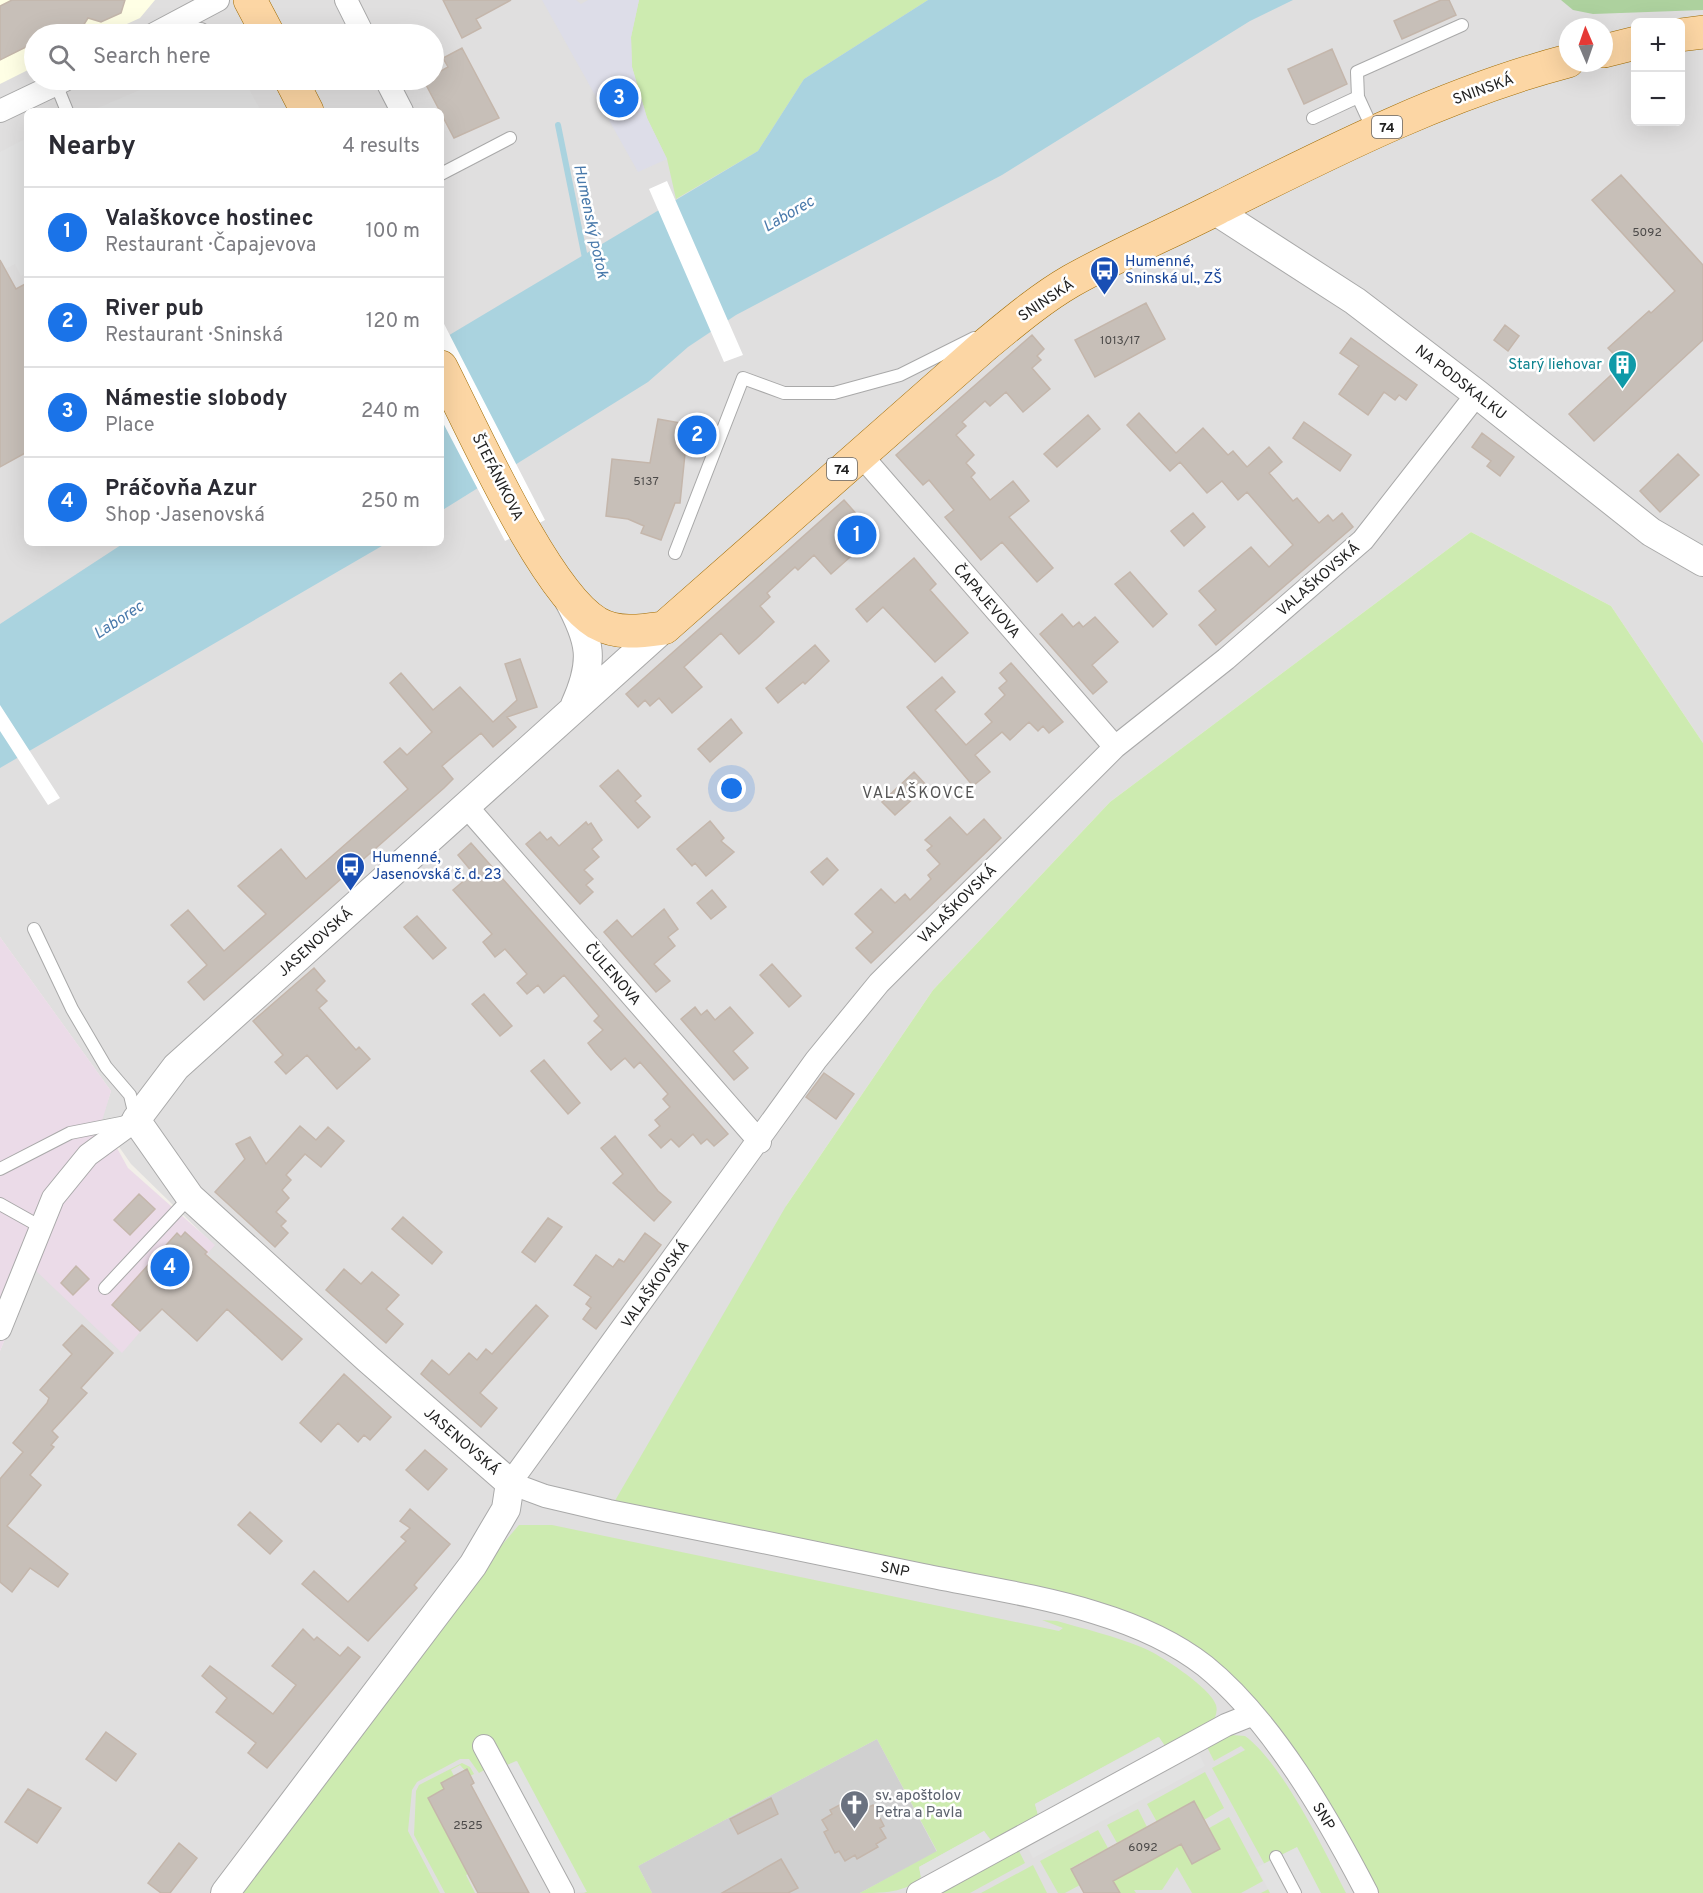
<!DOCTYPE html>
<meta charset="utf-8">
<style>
:root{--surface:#fff;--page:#f2f2f3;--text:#2b2b33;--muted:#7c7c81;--line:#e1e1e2;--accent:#1a73e8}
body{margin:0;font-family:Overpass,sans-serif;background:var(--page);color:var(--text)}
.controls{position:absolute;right:18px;top:18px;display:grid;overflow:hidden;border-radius:9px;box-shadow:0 6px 24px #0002}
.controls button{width:54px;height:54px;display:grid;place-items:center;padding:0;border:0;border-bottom:2px solid var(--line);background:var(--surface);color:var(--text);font:30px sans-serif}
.compass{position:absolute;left:1559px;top:18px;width:54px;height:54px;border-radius:50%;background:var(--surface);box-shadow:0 6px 24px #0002;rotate:358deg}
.you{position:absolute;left:732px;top:789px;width:21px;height:21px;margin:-15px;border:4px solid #fff;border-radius:50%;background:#1a73e8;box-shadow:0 0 0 9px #1a73e833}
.badge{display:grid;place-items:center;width:39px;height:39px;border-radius:50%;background:var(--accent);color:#fff;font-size:20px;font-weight:700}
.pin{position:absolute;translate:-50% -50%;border:3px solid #fff;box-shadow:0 2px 6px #0006}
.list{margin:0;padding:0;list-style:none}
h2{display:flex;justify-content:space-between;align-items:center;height:78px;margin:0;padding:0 24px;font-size:26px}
h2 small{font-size:20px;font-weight:400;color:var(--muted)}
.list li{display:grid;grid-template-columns:39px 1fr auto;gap:18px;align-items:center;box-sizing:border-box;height:90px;padding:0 24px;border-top:2px solid var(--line)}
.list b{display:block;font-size:22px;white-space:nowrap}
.list p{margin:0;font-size:20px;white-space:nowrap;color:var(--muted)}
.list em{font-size:20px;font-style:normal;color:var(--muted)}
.icon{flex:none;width:33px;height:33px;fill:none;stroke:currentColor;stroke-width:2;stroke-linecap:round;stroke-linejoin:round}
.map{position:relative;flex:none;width:1703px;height:1893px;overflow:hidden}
.search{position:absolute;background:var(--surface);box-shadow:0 6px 24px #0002;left:24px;top:24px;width:420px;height:66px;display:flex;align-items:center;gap:15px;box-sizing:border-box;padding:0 21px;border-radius:33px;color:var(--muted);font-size:22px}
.panel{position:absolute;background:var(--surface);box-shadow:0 6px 24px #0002;left:24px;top:108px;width:420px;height:438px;border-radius:9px}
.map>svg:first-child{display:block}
.residential{fill:#e0dfdf;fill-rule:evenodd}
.industrial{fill:#ebdbe8}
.education{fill:#ffffe5}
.religious{fill:#d0d0d0}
.grass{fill:#cdebb0}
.forest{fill:#add19e}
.parking{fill:#e2e2e2}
.plaza{fill:#dddde8}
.water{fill:#aad3df}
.pier{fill:#fff}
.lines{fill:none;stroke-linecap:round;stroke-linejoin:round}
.stream{stroke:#aad3df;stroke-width:6}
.building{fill:#c7bfb8;stroke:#c4b6ab;stroke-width:1.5}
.service-casing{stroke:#a9a9a9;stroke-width:14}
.minor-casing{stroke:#a9a9a9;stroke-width:24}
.tertiary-casing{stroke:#a9a9a9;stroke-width:30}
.primary-casing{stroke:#a06b00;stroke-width:34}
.service{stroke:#fff;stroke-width:12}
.minor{stroke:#fff;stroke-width:22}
.tertiary{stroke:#fff;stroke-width:28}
.primary{stroke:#fcd6a4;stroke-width:33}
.labels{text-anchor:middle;stroke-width:5;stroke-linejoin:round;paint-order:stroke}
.number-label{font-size:12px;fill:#4b4948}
.shield{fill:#fff;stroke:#646464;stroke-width:1.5}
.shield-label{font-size:14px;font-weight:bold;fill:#222}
.street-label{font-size:15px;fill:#222;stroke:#fff}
.transit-label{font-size:15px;fill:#164399;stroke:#fff;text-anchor:start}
.culture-label{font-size:15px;fill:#0d838f;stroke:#fff;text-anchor:end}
.worship-label{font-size:15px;fill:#5b616d;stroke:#fff;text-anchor:start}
.water-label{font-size:16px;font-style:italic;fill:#4a7aab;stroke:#fff}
.neighbourhood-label{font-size:16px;letter-spacing:1.5px;fill:#555;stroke:#fff}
</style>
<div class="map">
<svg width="1703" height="1893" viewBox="0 0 1703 1893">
<rect width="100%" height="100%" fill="#f2efe9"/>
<path class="residential" d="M0,0H1703V743L1611,606L1471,532L1110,802L933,990L786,1206L1127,1624L1231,1692L1367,1893H0V1351L34,1268L214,1245L131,1164L101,1121L111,1091L0,937ZM1636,22H1680V122H1636ZM1568,27H1604V63H1568ZM34,34H434V80H34ZM27,111H441V543H27Z"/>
<path class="industrial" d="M0,937L111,1091L102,1121L128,1168L215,1245L122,1353L34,1269L0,1351Z"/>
<path class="education" d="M0,0H155L140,18L105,34H34V67L0,84Z"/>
<path class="religious" d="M877,1739L937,1852L860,1893H652L638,1866Z"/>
<path class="grass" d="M639,0H928L804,79L758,151L676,199L667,159L647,118L632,67L631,37Z
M1471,532L1611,606L1703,743V1893H1367L1251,1715L1156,1635L609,1511L786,1206L933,990L1110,802Z
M519,1525H552L1059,1631L1063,1628L1042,1620L1057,1621C1085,1629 1114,1636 1141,1647C1158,1653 1211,1688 1216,1705C1218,1712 1215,1718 1212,1723L1165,1746L1158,1737L1035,1804L1038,1815L997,1840H991L984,1831L919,1867L921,1877C907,1893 881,1893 860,1893L937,1851L877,1739L638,1866L652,1893H584L586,1892L516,1761L505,1766L484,1738L472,1744L486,1769L479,1773L469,1759H460L417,1782L412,1790L408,1831L440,1893H243L469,1583Z
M1232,1735L1245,1736C1283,1764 1324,1850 1346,1893H1261L1276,1885L1212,1768L1245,1750L1241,1746L1214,1761L1207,1747Z
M462,1763L470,1767L474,1774L470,1776L460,1765L451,1770L454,1776L441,1783L444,1789L428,1798L468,1874L466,1875L475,1893H445L414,1835L416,1791L419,1785Z
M1205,1772L1224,1808L1204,1820L1157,1822L1147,1804Z
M1138,1809L1147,1827L1117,1843L1107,1825Z
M1229,1817L1263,1881L1241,1893H1192L1177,1867L1162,1890H1134L1136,1893H1120L1113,1881Z
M1098,1830L1108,1848L1071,1868L1080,1885L1065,1893H1058L1040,1861Z
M1018,1849L1025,1863L970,1893H939Z
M1033,1865L1047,1893H981Z"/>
<path class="forest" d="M1561,0H1703V10L1593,14L1573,10Z"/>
<path class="parking" d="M163,80H244L261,111H91Z
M27,138V272L21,276L15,264L0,272V152Z
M1159,1737L1165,1746L1038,1815L1035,1804Z
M1199,1754L1205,1766L1033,1858L1027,1846Z
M517,1761L587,1892L572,1893L505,1766Z
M984,1831L990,1840H997L918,1881L921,1877L919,1867Z
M1297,1847L1321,1893H1270L1257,1867Z"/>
<path class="plaza" d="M542,0H576L581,4L588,0H639L631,37L632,67L647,118L667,159L638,172Z"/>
<path class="water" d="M928,0H1293L1250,21L1002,175L736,315L688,347L648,382L441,511V340L758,151L804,79Z
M124,543H387L0,768V624Z"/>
<path class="pier" d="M667,181L743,355L724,362L649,189Z
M441,318L545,520L505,541L441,419Z
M0,705L60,798L48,805L0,731Z"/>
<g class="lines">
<path class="stream" d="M558,125L586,263"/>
</g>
<path class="building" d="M12,0H125L121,13L101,22L88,18L78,34L67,26L51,34H34V43L0,60V6Z
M443,0H511L476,19L481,28L462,38Z
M1441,0H1449L1456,15L1402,39L1394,21Z
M462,48L499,118L454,138L424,81L434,80V75L448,67L443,58Z
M1332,49L1347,84L1304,104L1288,69Z
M1621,175L1703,265V340L1594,441L1569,414L1623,364L1608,348L1649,311L1651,313L1675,291L1592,200Z
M0,260L16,289L27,283V452L0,467Z
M1146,303L1165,339L1095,377L1075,340Z
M1505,325L1519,336L1508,351L1494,340Z
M1032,335L1044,349L1037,356L1041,360L1032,368L1050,389L1023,412L1006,392L990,406L985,401L962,422L966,426L956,435L974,455L966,463L975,473L971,477L990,500L1013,481L1029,501L1009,517L1053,568L1037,582L1002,542L981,560L945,517L954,510L929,480L923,485L896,455Z
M1351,338L1417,385L1406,400L1399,395L1395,400L1384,392L1368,415L1339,394L1359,366L1340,353Z
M1139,413L1176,453L1203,428L1228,455L1233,451L1247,467L1269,447L1282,462L1269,473L1293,501L1297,498L1319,523L1328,515L1333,521L1342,513L1353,527L1216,645L1199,625L1216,610L1199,591L1251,547L1269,567L1293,545L1247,492L1238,500L1222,481L1207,493L1180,462L1170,471L1127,425Z
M1088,415L1100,429L1057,467L1044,454Z
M658,419L703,427L700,446L686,444L680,503H675L661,540L641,533L644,526L628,519L606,516L612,459L650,463Z
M1304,422L1351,455L1340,471L1293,438Z
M1482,433L1514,457L1500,476L1487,466L1491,461L1472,447Z
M1678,454L1699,475L1660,512L1640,491Z
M844,500L875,535L831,574L814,555L798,570L795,567L767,593L770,597L760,606L774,622L756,639L739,654L721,633L684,667L702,687L672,713L659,698L650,706L645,700L638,707L626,694Z
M1193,513L1205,527L1184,546L1171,531Z
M914,558L936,584L930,590L968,633L935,662L883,607L867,622L856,609Z
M1130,572L1167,614L1153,627L1115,584Z
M1062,614L1073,627L1079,622L1083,627L1095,617L1118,642L1092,665L1107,682L1093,694L1040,634Z
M815,645L829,661L805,684L803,682L778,703L766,688Z
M520,659L537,707L507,717L516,727L493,747L481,733L442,766L453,779L444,788L204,1000L188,982L207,965L171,925L188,910L224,951L266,914L238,886L281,849L306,879L408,789L384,762L400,748L407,755L432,732L390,683L401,673L433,710L460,687L493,722L517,700L505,664Z
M1011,663L1063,722L1049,733L1043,726L1038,731L1029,722L1010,740L1002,732L975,755L990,772L973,786L907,707L942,677L955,692L935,710L966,745L992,722L985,714L1005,695L999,688L1007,681L1000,673Z
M731,719L742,733L710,762L698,749Z
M618,770L641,796L635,801L650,817L638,828L600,786Z
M914,772L927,786L895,815L882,802Z
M950,817L967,835L984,819L1001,838L871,963L856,948L873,932L855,914L881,889L895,903L905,894L910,900L931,879L928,875L940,864L927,850L932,846L925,840Z
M710,821L724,838L721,841L734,852L706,876L695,863L692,866L677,849Z
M586,822L588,825L591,823L602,840L592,849L599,857L584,870L593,879L586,885L593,892L580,904L526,844L540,832L547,840L551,837L559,846Z
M471,843L728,1134L714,1146L707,1139L701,1144L693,1134L679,1147L671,1139L661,1148L649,1135L660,1126L655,1120L670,1107L663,1099L668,1094L640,1062L634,1068L625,1058L611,1070L595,1052L588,1043L603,1030L594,1021L599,1016L564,975L544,993L538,985L527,994L517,983L527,974L505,949L495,957L483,942L492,934L453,890L473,873L458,855Z
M827,858L838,870L823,885L811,872Z
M712,890L726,907L711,919L697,903Z
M664,909L678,929L668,937L675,946L654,964L670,981L656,992L604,932L617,920L632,937Z
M417,916L446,948L433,959L404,927Z
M772,964L801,996L789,1007L760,975Z
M314,968L325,981L316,990L327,1001L319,1008L356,1050L359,1047L370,1059L337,1089L307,1055L286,1074L275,1062L283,1055L253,1021Z
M484,994L512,1026L500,1036L472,1004Z
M695,1007L701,1015L707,1010L715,1020L730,1007L753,1033L733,1051L748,1068L734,1080L681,1019Z
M544,1060L580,1103L568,1114L531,1071Z
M824,1073L854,1094L836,1119L806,1097Z
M300,1126L316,1140L328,1127L344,1141L321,1167L305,1154L286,1175L291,1180L282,1190L289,1198L276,1212L286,1221L281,1226L288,1233L275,1247L215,1192L245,1159L236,1144L250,1137L266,1164Z
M615,1136L658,1191L671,1202L654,1221L613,1183L623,1174L601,1148Z
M139,1194L155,1209L130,1235L114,1220Z
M403,1217L442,1252L432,1264L392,1229Z
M548,1218L562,1227L535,1262L522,1252Z
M185,1232L207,1252L205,1254L302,1339L282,1360L227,1309L197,1341L162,1309L140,1331L112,1305L177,1233L181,1237Z
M645,1233L661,1245L596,1329L583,1319L591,1308L586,1304L591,1297L574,1285L596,1255L613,1267L619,1259L624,1262Z
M76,1266L89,1279L73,1295L61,1283Z
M344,1269L361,1284L372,1272L399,1295L386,1309L403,1324L386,1343L326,1290Z
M536,1305L548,1316L480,1393L497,1408L481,1427L421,1374L432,1360L449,1375L469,1353L477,1360L486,1349L492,1354Z
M82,1325L113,1353L81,1388L87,1393L52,1431L58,1437L51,1445L54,1447L30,1475L41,1485L7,1526L68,1574L58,1587L30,1568L12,1592L0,1582V1479L23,1452L13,1443L47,1403L49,1398L40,1390L72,1354L63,1345Z
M344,1374L391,1417L370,1440L364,1435L358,1442L338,1423L321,1442L300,1423Z
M425,1450L447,1469L428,1490L406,1470Z
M410,1509L450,1544L414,1585L417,1588L368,1641L302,1584L314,1571L348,1602L406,1541L401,1537L410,1528L400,1521Z
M250,1512L282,1541L270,1554L238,1525Z
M303,1629L314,1640L317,1637L340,1656L348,1647L360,1657L267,1768L248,1753L256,1743L216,1712L227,1698L202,1676L210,1666L273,1714L296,1685L272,1666Z
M106,1732L136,1754L116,1781L86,1759Z
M467,1769L474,1783L471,1785L529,1893H478L428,1798L444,1789L441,1783Z
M28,1789L61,1808L37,1843L5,1822Z
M863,1797L869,1807L873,1805L884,1826L880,1828L886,1838L876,1844L878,1847L857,1859L855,1855L845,1861L839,1851L835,1853L824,1832L828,1830L822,1820L832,1814L830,1810L851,1799L853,1802Z
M771,1798L778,1814L738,1834L730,1819Z
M1194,1801L1220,1849L1192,1864L1181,1844L1113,1881L1120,1893H1084L1071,1869Z
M179,1843L197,1858L170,1893H161L148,1883Z
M781,1859L798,1888L788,1893H722Z"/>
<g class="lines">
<defs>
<path id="service" d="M56,84L67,111
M1313,118L1358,97
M1374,132L1358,97L1357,72L1462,25
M441,174L510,138
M675,553L743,378L784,393H834L900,375L974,338
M0,1169L70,1133L136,1120L130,1095L106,1067L72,1009L34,929
M0,1204L41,1227
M105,1288L190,1197
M1276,1857L1295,1893"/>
<path id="minor" d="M346,0L363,34
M160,32L200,34
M154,34L218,0
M386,80L402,111
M0,111L65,80
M860,454L1115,747
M467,807L760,1142
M0,1329L53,1198L88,1155L136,1120
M484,1746L563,1893
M918,1893L1226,1725L1251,1715
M1367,1893C1328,1818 1272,1720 1205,1666C1130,1607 1014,1594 923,1575C818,1553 714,1532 609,1511L545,1496L510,1483L816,1060L879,983L1115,747L1226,659L1363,540L1477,394"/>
<path id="tertiary" d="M1214,210L1355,301L1477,394L1651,532L1703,562
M568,599C591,641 595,661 575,705
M225,1893L473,1565L506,1509L510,1483L368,1359L190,1197L136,1120L176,1067L664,628"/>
<path id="primary" d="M250,0L268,34
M1680,35L1703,32
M1604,51L1636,43
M291,80L307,111
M441,367C472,427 544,591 597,623C618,635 642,631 664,628L984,346C1012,323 1040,299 1071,281C1119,254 1169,233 1218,208C1330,152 1446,93 1568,61"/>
</defs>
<use href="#service" class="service-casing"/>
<use href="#minor" class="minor-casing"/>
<use href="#tertiary" class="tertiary-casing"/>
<use href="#primary" class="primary-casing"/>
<use href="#service" class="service"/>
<use href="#minor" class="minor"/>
<use href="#tertiary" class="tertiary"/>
<use href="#primary" class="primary"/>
</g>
<defs>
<symbol id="bus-pin" viewBox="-11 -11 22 30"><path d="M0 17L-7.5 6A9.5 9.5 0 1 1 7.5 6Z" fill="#1a4fb4" stroke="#fff"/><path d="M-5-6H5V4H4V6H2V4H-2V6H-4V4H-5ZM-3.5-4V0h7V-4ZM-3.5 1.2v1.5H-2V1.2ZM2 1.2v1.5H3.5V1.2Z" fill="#fff"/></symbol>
<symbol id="building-pin" viewBox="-11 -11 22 30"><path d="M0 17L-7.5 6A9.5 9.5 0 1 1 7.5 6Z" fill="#0f9aa8" stroke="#fff"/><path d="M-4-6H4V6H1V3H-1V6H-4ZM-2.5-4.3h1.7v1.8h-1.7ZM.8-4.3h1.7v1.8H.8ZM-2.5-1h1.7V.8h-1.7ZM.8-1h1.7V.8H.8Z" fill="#fff"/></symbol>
<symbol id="church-pin" viewBox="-11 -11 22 30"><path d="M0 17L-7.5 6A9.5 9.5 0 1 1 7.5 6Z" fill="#6b7280" stroke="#fff"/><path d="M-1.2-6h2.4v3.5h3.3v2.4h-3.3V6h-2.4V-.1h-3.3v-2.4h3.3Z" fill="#fff"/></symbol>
</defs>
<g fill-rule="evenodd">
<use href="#bus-pin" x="1088" y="254" width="33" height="45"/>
<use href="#building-pin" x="1606" y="348" width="33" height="45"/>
<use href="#bus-pin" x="334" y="850" width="33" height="45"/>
<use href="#church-pin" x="838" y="1788" width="33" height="45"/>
</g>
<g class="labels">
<g class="number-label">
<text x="1647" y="236">5092</text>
<text x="1120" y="344">1013/17</text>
<text x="646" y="485">5137</text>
<text x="468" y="1829">2525</text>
<text x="1143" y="1851">6092</text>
</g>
<g class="shield">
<rect x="1372" y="116" width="30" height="22" rx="4.5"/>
<rect x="827" y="458" width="30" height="22" rx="4.5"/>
</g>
<g class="shield-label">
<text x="1387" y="132">74</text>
<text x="842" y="474">74</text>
</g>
<g class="street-label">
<text transform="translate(1483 89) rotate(-20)" y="5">SNINSKÁ</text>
<text transform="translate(1046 300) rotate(-34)" y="5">SNINSKÁ</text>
<text transform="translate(1461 382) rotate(38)" y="5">NA PODSKALKU</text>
<text transform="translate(498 477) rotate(63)" y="5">ŠTEFÁNIKOVA</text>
<text transform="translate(1318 579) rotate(-41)" y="5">VALAŠKOVSKÁ</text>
<text transform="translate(987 601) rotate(49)" y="5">ČAPAJEVOVA</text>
<text transform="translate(957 904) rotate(-45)" y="5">VALAŠKOVSKÁ</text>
<text transform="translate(315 942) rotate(-42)" y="5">JASENOVSKÁ</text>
<text transform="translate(613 974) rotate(49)" y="5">ČULENOVA</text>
<text transform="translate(655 1284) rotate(-54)" y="5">VALAŠKOVSKÁ</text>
<text transform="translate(462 1441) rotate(41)" y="5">JASENOVSKÁ</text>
<text transform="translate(895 1569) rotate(12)" y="5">SNP</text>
<text transform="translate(1324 1816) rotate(59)" y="5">SNP</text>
</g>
<g class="transit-label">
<text x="1125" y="266">Humenné,<tspan x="1125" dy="17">Sninská ul., ZŠ</tspan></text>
<text x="372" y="862">Humenné,<tspan x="372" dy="17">Jasenovská č. d. 23</tspan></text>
</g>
<g class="culture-label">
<text x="1602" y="369">Starý liehovar</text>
</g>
<g class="worship-label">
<text x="875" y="1800">sv. apoštolov<tspan x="875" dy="17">Petra a Pavla</tspan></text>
</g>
<g class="water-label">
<text transform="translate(788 213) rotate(-30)" y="6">Laborec</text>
<text transform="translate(592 221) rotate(78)" y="6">Humenský potok</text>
<text transform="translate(118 619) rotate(-33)" y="6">Laborec</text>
</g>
<g class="neighbourhood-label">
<text x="919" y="798">VALAŠKOVCE</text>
</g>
</g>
</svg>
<div class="controls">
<button>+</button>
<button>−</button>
</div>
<svg class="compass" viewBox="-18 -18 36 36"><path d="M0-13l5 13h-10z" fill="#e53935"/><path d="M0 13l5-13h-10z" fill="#7c7c81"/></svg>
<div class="you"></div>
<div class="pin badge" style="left:857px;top:535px">1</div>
<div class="pin badge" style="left:697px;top:435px">2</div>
<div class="pin badge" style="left:619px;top:98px">3</div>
<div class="pin badge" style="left:170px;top:1267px">4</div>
<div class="search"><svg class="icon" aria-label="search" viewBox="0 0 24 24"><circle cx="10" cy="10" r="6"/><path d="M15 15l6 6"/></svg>Search here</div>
<section class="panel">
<h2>Nearby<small>4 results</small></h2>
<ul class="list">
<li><span class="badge">1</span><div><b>Valaškovce hostinec</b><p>Restaurant · Čapajevova</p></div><em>100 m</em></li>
<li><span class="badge">2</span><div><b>River pub</b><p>Restaurant · Sninská</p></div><em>120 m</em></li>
<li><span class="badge">3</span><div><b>Námestie slobody</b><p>Place</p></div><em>240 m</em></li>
<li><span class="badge">4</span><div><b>Práčovňa Azur</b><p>Shop · Jasenovská</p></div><em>250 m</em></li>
</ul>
</section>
</div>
